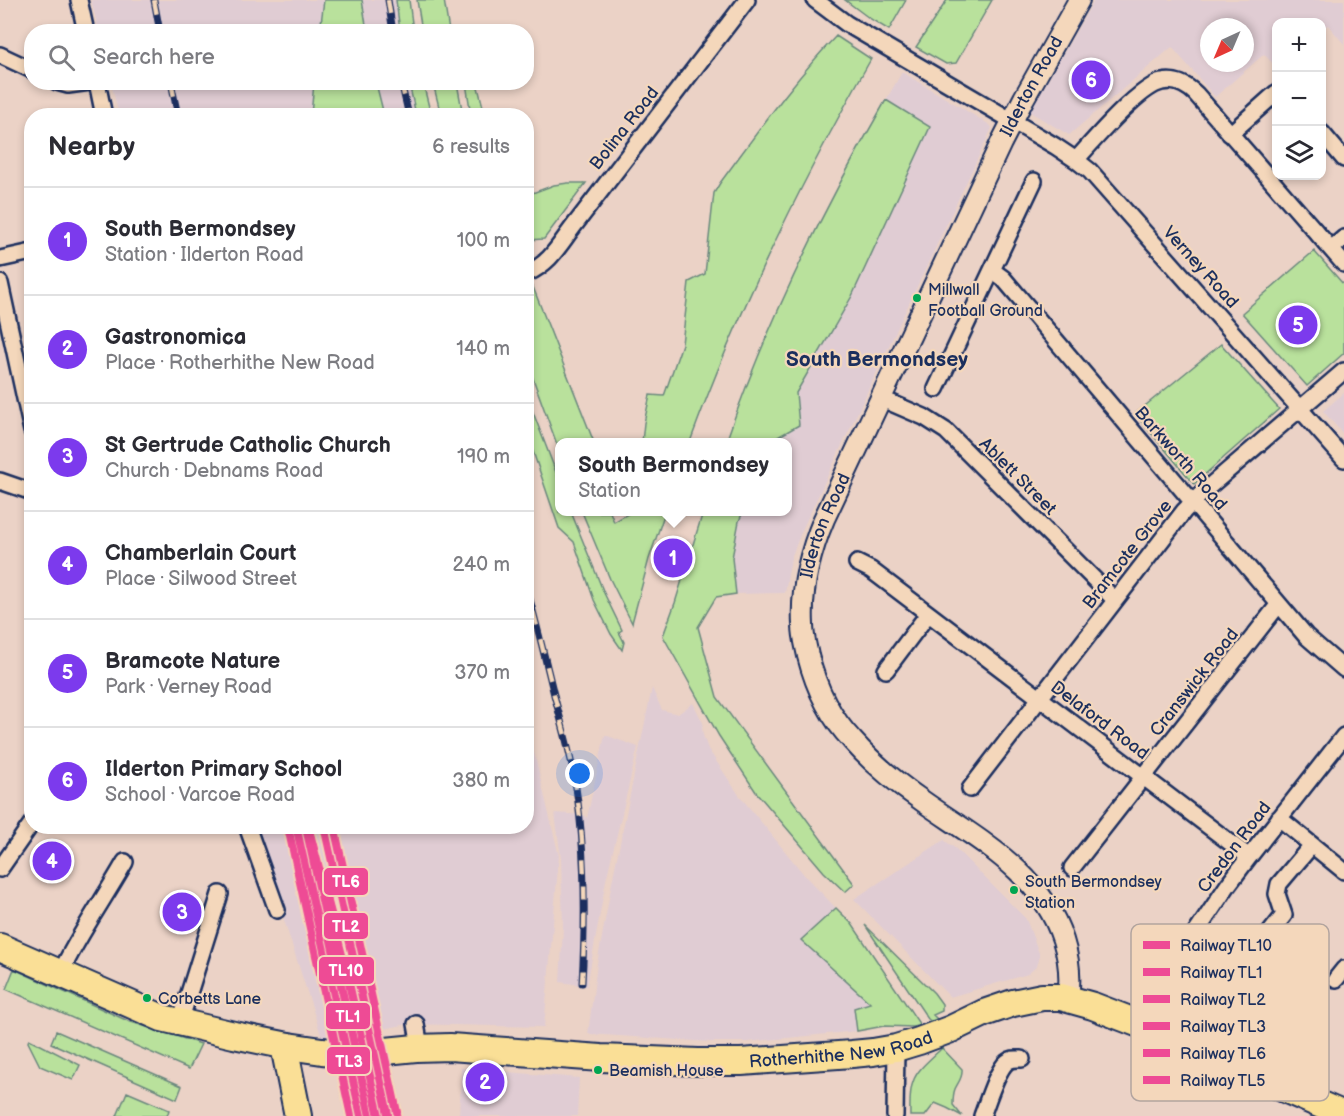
<!DOCTYPE html>
<meta charset="utf-8">
<style>
:root{--surface:#fff;--page:#f7f7f7;--text:#2b2b33;--muted:#7c7c81;--line:#e1e1e2;--accent:#7c3aed}
body{margin:0;font-family:"Balsamiq Sans",sans-serif;background:var(--page);color:var(--text)}
.controls{position:absolute;right:18px;top:18px;display:grid;overflow:hidden;border-radius:12px;box-shadow:0 3px 9px #0003}
.controls button{width:54px;height:54px;display:grid;place-items:center;padding:0;border:0;border-bottom:2px solid var(--line);background:var(--surface);color:var(--text);font:30px sans-serif}
.compass{position:absolute;left:1200px;top:18px;width:54px;height:54px;border-radius:50%;background:var(--surface);box-shadow:0 3px 9px #0003;rotate:224deg}
.you{position:absolute;left:580px;top:774px;width:21px;height:21px;margin:-15px;border:4px solid #fff;border-radius:50%;background:#1a73e8;box-shadow:0 0 0 9px #1a73e833}
.badge{display:grid;place-items:center;width:39px;height:39px;border-radius:50%;background:var(--accent);color:#fff;font-size:20px;font-weight:700}
.pin{position:absolute;translate:-50% -50%;border:3px solid #fff;box-shadow:0 2px 6px #0006}
.popup{position:absolute;left:555px;top:438px;width:237px;height:78px;box-sizing:border-box;display:grid;place-content:center;border-radius:12px;background:var(--surface);filter:drop-shadow(0 2px 4px #0005);font-size:20px;white-space:nowrap;color:var(--muted)}
.popup b{font-size:22px;color:var(--text)}
.popup::after{content:'';position:absolute;left:50%;top:100%;margin-left:-12px;border:12px solid transparent;border-top-color:var(--surface)}
.list{margin:0;padding:0;list-style:none}
h2{display:flex;justify-content:space-between;align-items:center;height:78px;margin:0;padding:0 24px;font-size:26px}
h2 small{font-size:20px;font-weight:400;color:var(--muted)}
.list li{display:grid;grid-template-columns:39px 1fr auto;gap:18px;align-items:center;box-sizing:border-box;height:108px;padding:0 24px;border-top:2px solid var(--line)}
.list b{display:block;font-size:22px;white-space:nowrap}
.list p{margin:0;font-size:20px;white-space:nowrap;color:var(--muted)}
.list em{font-size:20px;font-style:normal;color:var(--muted)}
.icon{flex:none;width:33px;height:33px;fill:none;stroke:currentColor;stroke-width:2;stroke-linecap:round;stroke-linejoin:round}
.map{position:relative;flex:none;width:1344px;height:1116px;overflow:hidden}
.search{position:absolute;background:var(--surface);box-shadow:0 3px 9px #0003;left:24px;top:24px;width:510px;height:66px;display:flex;align-items:center;gap:15px;box-sizing:border-box;padding:0 21px;border-radius:24px;color:var(--muted);font-size:22px}
.panel{position:absolute;background:var(--surface);box-shadow:0 3px 9px #0003;left:24px;top:108px;width:510px;height:726px;border-radius:24px}
.map>svg:first-child{display:block}
.built{fill:#e0ccd3;fill-rule:evenodd}
.green{fill:#b9e19c;stroke:#6a887d;stroke-width:1.5}
.lines{fill:none;stroke-linecap:round;stroke-linejoin:round}
.minor-casing{stroke:#1b2f5e;stroke-width:20}
.tertiary-casing{stroke:#1b2f5e;stroke-width:24}
.primary-casing{stroke:#1b2f5e;stroke-width:30}
.minor{stroke:#f4d7bb;stroke-width:15}
.tertiary{stroke:#f4d7bb;stroke-width:20}
.primary{stroke:#fadf96;stroke-width:26}
.rail-casing{stroke:#1b2f5e;stroke-width:7}
.rail{stroke:#f4d7bb;stroke-width:4.5;stroke-dasharray:14;stroke-linecap:butt}
.rail-1-casing{stroke:#f4d7bb;stroke-width:12}
.rail-2-casing{stroke:#f4d7bb;stroke-width:12}
.rail-3-casing{stroke:#f4d7bb;stroke-width:12}
.rail-4-casing{stroke:#f4d7bb;stroke-width:12}
.rail-5-casing{stroke:#f4d7bb;stroke-width:12}
.rail-6-casing{stroke:#f4d7bb;stroke-width:12}
.rail-1{stroke:#ee4b95;stroke-width:8}
.rail-2{stroke:#ee4b95;stroke-width:8}
.rail-3{stroke:#ee4b95;stroke-width:8}
.rail-4{stroke:#ee4b95;stroke-width:8}
.rail-5{stroke:#ee4b95;stroke-width:8}
.rail-6{stroke:#ee4b95;stroke-width:8}
.bus-dot{fill:#00a651;stroke:#f4d7bb;stroke-width:2}
.labels{text-anchor:middle;stroke-width:4.5;stroke-linejoin:round;paint-order:stroke}
.bus-label{font-size:16px;fill:#1b2f5e;stroke:#f4d7bb;text-anchor:start}
.street-label{font-size:18px;fill:#1b2f5e;stroke:#f4d7bb}
.quarter-label{font-size:21px;font-weight:bold;fill:#1b2f5e;stroke:#f4d7bb}
.key{fill:#f4d7bb;stroke:#b3a59f;stroke-width:1.5}
.key-label{font-size:16px;fill:#1b2f5e}
.line-badge{stroke:#f4d7bb;stroke-width:2}
.badge-label{font-size:16px;text-anchor:middle;font-weight:bold;fill:#fff}
</style>
<div class="map">
<svg width="1344" height="1116" viewBox="0 0 1344 1116">
<rect width="100%" height="100%" fill="#ebd2c6"/>
<filter id="ink" filterUnits="userSpaceOnUse"><feTurbulence type="fractalNoise" baseFrequency=".0167" numOctaves="2"/><feDisplacementMap in="SourceGraphic" scale="12" xChannelSelector="R" yChannelSelector="G"/><feConvolveMatrix kernelMatrix="1 2 1 2 8 2 1 2 1" color-interpolation-filters="sRGB"/></filter>
<g filter="url(#ink)">
<path class="built" d="M91,0H396L400,31H99Z
M1094,0H1344V44L1328,25L1322,30V22H1276V67L1264,54L1215,97L1172,47L1069,135L1030,112ZM1209,27H1245V63H1209Z
M902,72L990,125L992,128L803,528L791,558L785,593L736,594L732,558L739,521L743,512H787V442H769V441L799,425L796,393L852,296L929,127L886,100Z
M111,83H409L416,115H119Z
M1344,393V435L1323,411Z
M652,688L662,710L678,714L693,703L703,723L702,727L703,735L708,749L739,795L806,877L836,908L801,940L871,1003L854,1008L857,1031L747,1042H711L588,1034L597,964L612,882Z
M527,723L559,856L544,1027L408,1024L323,1041L254,827L526,826Z
M605,735L638,747L606,880L587,986L560,982L563,928L562,893L561,859L555,813L584,815L587,818Z
M944,840L956,849L1026,919L1039,953V960L1037,966L1028,974L950,997L854,899Z
M461,1068L579,1078L577,1116H459Z"/>
<path class="green" d="M324,0H362L367,31H320Z
M396,0H409L413,31H400Z
M417,0H444L449,31H422Z
M845,0H906L889,30L869,18Z
M947,0H992L956,63L946,64L916,47Z
M836,36L871,59C801,182 738,310 690,442H642L644,423L650,395L664,396L682,344L689,282L705,274L714,193L720,183C757,133 793,81 836,36Z
M314,83H376L384,115H311Z
M409,83H423L431,115H416Z
M433,83H457L463,115H441Z
M466,83H477L485,115H471Z
M886,100L930,127L852,296L796,393L799,425L769,442H726C767,323 823,209 886,100Z
M568,183H586L544,239L527,240V195L554,185Z
M1314,251L1344,285V353L1307,386L1242,313Z
M533,287L593,440L589,442H559V450L527,362V289Z
M1221,344L1279,409L1194,484L1135,414Z
M526,394L559,480V512H571L604,593L622,630L619,632L624,642L622,650L611,634L594,600L574,542L559,528L527,434Z
M582,512H610L614,522L631,512H665L649,559L632,623L610,579Z
M703,512H743L739,521L732,558L736,594L716,597L698,627L717,697L854,884L845,892L824,872L756,792L719,736L663,636L675,603Z
M836,908L852,924L920,1025L913,1027L884,1026L857,1031L854,1008L870,1003L801,940Z
M865,925L934,993L942,1004V1011L933,1015L938,1020L932,1022L928,1019Z
M14,969L128,1021L201,1044L189,1069L6,989Z
M56,1031L182,1086L177,1099L51,1043Z
M29,1039L80,1065L73,1080L40,1066L28,1042Z
M942,1048L962,1069C963,1078 958,1082 955,1089C953,1094 953,1100 953,1105L962,1116L947,1108L935,1103L925,1116H910C910,1105 909,1092 913,1082C917,1069 932,1058 942,1048Z
M127,1092L169,1110L167,1116H117Z"/>
<g class="lines">
<defs>
<path id="minor" d="M79,0L86,32
M815,0L847,24L1055,146L1076,160L1090,171L1344,459
M0,55L32,70
M57,82L68,85L90,82
M97,82L104,116
M1322,133L1344,159
M1230,134L1276,93
M1076,160C1092,142 1140,86 1162,82C1175,79 1187,85 1196,94L1344,264
M1034,181L992,270L1003,278L1306,636L1344,669
M1331,249L1344,238
M0,259L32,252
M526,274C550,263 558,247 573,227L747,0
M0,283L32,431
M936,389L992,270
M880,398L924,417L946,431L1115,600
M0,481L32,492
M857,563L871,570L1249,857
M886,670L928,614
M970,789L1184,511L1204,491L1344,371
M1279,818L1344,871
M247,826L277,910
M1072,868L1279,604
M0,869L32,823
M1257,949L1284,915L1277,894L1279,884L1312,845
M61,972C79,934 104,899 125,862
M1336,979L1344,969
M1166,987L1179,958L1228,885L1249,857L1344,736
M180,1022L220,894
M416,1024L420,1047
M895,1116L896,1048
M982,1116C987,1103 997,1070 1007,1062C1012,1058 1016,1059 1022,1059"/>
<g id="tertiary">
<path id="s1" d="M1068,998C1071,978 1069,959 1063,940C1042,873 978,840 924,802C898,784 873,764 852,740C830,717 816,687 808,656C806,646 803,636 803,625C801,589 810,552 824,519L1001,143L1024,98L1079,0"/>
</g>
<g id="primary">
<path id="s2" d="M0,947L162,1018L234,1035L288,1046L322,1051L355,1054L416,1048L450,1047L601,1058L698,1062H741L852,1054L873,1052L896,1048L919,1041L951,1029L984,1013L1013,1003L1042,997H1061L1093,1006L1163,1033L1239,1069L1344,1115"/>
<path d="M288,1046L286,1056L298,1116"/>
</g>
</defs>
<use href="#minor" class="minor-casing"/>
<use href="#tertiary" class="tertiary-casing"/>
<use href="#primary" class="primary-casing"/>
<use href="#minor" class="minor"/>
<use href="#tertiary" class="tertiary"/>
<use href="#primary" class="primary"/>
<defs>
<path id="rail" d="M154,0L160,32
M388,0L393,32
M171,82L178,116
M401,82L409,116
M526,585C536,621 545,658 554,695C561,720 568,745 573,770C586,840 586,913 582,983
M296,826L312,893L347,1018L371,1116"/>
</defs>
<use href="#rail" class="rail-casing"/>
<use href="#rail" class="rail"/>
<defs>
<path id="rail-1" d="M308,826L346,970L379,1116"/>
<path id="rail-2" d="M306,828L370,1116"/>
<path id="rail-3" d="M324,826L388,1114"/>
<path id="rail-4" d="M297,830L361,1116"/>
<path id="rail-5" d="M334,826L397,1112"/>
<path id="rail-6" d="M289,832L351,1116"/>
</defs>
<use href="#rail-1" class="rail-1-casing"/>
<use href="#rail-2" class="rail-2-casing"/>
<use href="#rail-3" class="rail-3-casing"/>
<use href="#rail-4" class="rail-4-casing"/>
<use href="#rail-5" class="rail-5-casing"/>
<use href="#rail-6" class="rail-6-casing"/>
<use href="#rail-1" class="rail-1"/>
<use href="#rail-2" class="rail-2"/>
<use href="#rail-3" class="rail-3"/>
<use href="#rail-4" class="rail-4"/>
<use href="#rail-5" class="rail-5"/>
<use href="#rail-6" class="rail-6"/>
</g>
</g>
<g class="bus-dot">
<circle cx="917" cy="298" r="5"/>
<circle cx="1014" cy="890" r="5"/>
<circle cx="147" cy="998" r="5"/>
<circle cx="598" cy="1070" r="5"/>
</g>
<g class="labels">
<g class="bus-label">
<text x="928" y="295">Millwall<tspan x="928" dy="21">Football Ground</tspan></text>
<text x="1025" y="887">South Bermondsey<tspan x="1025" dy="21">Station</tspan></text>
<text x="158" y="1004">Corbetts Lane</text>
<text x="609" y="1076">Beamish House</text>
</g>
<g class="street-label">
<text dy="6" stroke="none"><textPath href="#s1" startOffset="1070">Ilderton Road</textPath></text>
<text transform="translate(624 128) rotate(-52)" y="6">Bolina Road</text>
<text transform="translate(1201 267) rotate(48)" y="6">Verney Road</text>
<text transform="translate(1181 458) rotate(49)" y="6">Barkworth Road</text>
<text transform="translate(1018 476) rotate(45)" y="6">Ablett Street</text>
<text dy="6" stroke="none"><textPath href="#s1" startOffset="584">Ilderton Road</textPath></text>
<text transform="translate(1127 554) rotate(-52)" y="6">Bramcote Grove</text>
<text transform="translate(1194 682) rotate(-52)" y="6">Cranswick Road</text>
<text transform="translate(1100 720) rotate(37)" y="6">Delaford Road</text>
<text transform="translate(1234 847) rotate(-53)" y="6">Credon Road</text>
<text dy="6" stroke="none"><textPath href="#s2" startOffset="861">Rotherhithe New Road</textPath></text>
</g>
<g class="quarter-label">
<text x="877" y="366">South Bermondsey</text>
</g>
</g>
<rect x="1131" y="924" width="198" height="177" rx="9" class="key"/>
<rect x="1143" y="941" width="27" height="8" fill="#ee4b95"/>
<rect x="1143" y="968" width="27" height="8" fill="#ee4b95"/>
<rect x="1143" y="995" width="27" height="8" fill="#ee4b95"/>
<rect x="1143" y="1022" width="27" height="8" fill="#ee4b95"/>
<rect x="1143" y="1049" width="27" height="8" fill="#ee4b95"/>
<rect x="1143" y="1076" width="27" height="8" fill="#ee4b95"/>
<g class="key-label">
<text x="1180" y="951">Railway TL10</text>
<text x="1180" y="978">Railway TL1</text>
<text x="1180" y="1005">Railway TL2</text>
<text x="1180" y="1032">Railway TL3</text>
<text x="1180" y="1059">Railway TL6</text>
<text x="1180" y="1086">Railway TL5</text>
</g>
<g class="line-badge">
<rect x="323" y="867" width="46" height="29" rx="6" fill="#ee4b95"/>
<rect x="323" y="912" width="46" height="28" rx="6" fill="#ee4b95"/>
<rect x="318" y="956" width="57" height="29" rx="6" fill="#ee4b95"/>
<rect x="325" y="1002" width="46" height="28" rx="6" fill="#ee4b95"/>
<rect x="326" y="1046" width="45" height="29" rx="6" fill="#ee4b95"/>
</g>
<g class="badge-label">
<text x="346" y="887">TL6</text>
<text x="346" y="932">TL2</text>
<text x="346" y="976">TL10</text>
<text x="348" y="1022">TL1</text>
<text x="349" y="1067">TL3</text>
</g>
</svg>
<div class="controls">
<button>+</button>
<button>−</button>
<button><svg class="icon" aria-label="layers" viewBox="0 0 24 24"><path d="M12 4l9 5-9 5-9-5zM3 14l9 5 9-5"/></svg></button>
</div>
<svg class="compass" viewBox="-18 -18 36 36"><path d="M0-13l5 13h-10z" fill="#e53935"/><path d="M0 13l5-13h-10z" fill="#7c7c81"/></svg>
<div class="you"></div>
<div class="pin badge" style="left:673px;top:558px">1</div>
<div class="popup"><b>South Bermondsey</b>Station</div>
<div class="pin badge" style="left:485px;top:1082px">2</div>
<div class="pin badge" style="left:182px;top:912px">3</div>
<div class="pin badge" style="left:52px;top:861px">4</div>
<div class="pin badge" style="left:1298px;top:325px">5</div>
<div class="pin badge" style="left:1091px;top:80px">6</div>
<div class="search"><svg class="icon" aria-label="search" viewBox="0 0 24 24"><circle cx="10" cy="10" r="6"/><path d="M15 15l6 6"/></svg>Search here</div>
<section class="panel">
<h2>Nearby<small>6 results</small></h2>
<ul class="list">
<li><span class="badge">1</span><div><b>South Bermondsey</b><p>Station · Ilderton Road</p></div><em>100 m</em></li>
<li><span class="badge">2</span><div><b>Gastronomica</b><p>Place · Rotherhithe New Road</p></div><em>140 m</em></li>
<li><span class="badge">3</span><div><b>St Gertrude Catholic Church</b><p>Church · Debnams Road</p></div><em>190 m</em></li>
<li><span class="badge">4</span><div><b>Chamberlain Court</b><p>Place · Silwood Street</p></div><em>240 m</em></li>
<li><span class="badge">5</span><div><b>Bramcote Nature</b><p>Park · Verney Road</p></div><em>370 m</em></li>
<li><span class="badge">6</span><div><b>Ilderton Primary School</b><p>School · Varcoe Road</p></div><em>380 m</em></li>
</ul>
</section>
</div>
